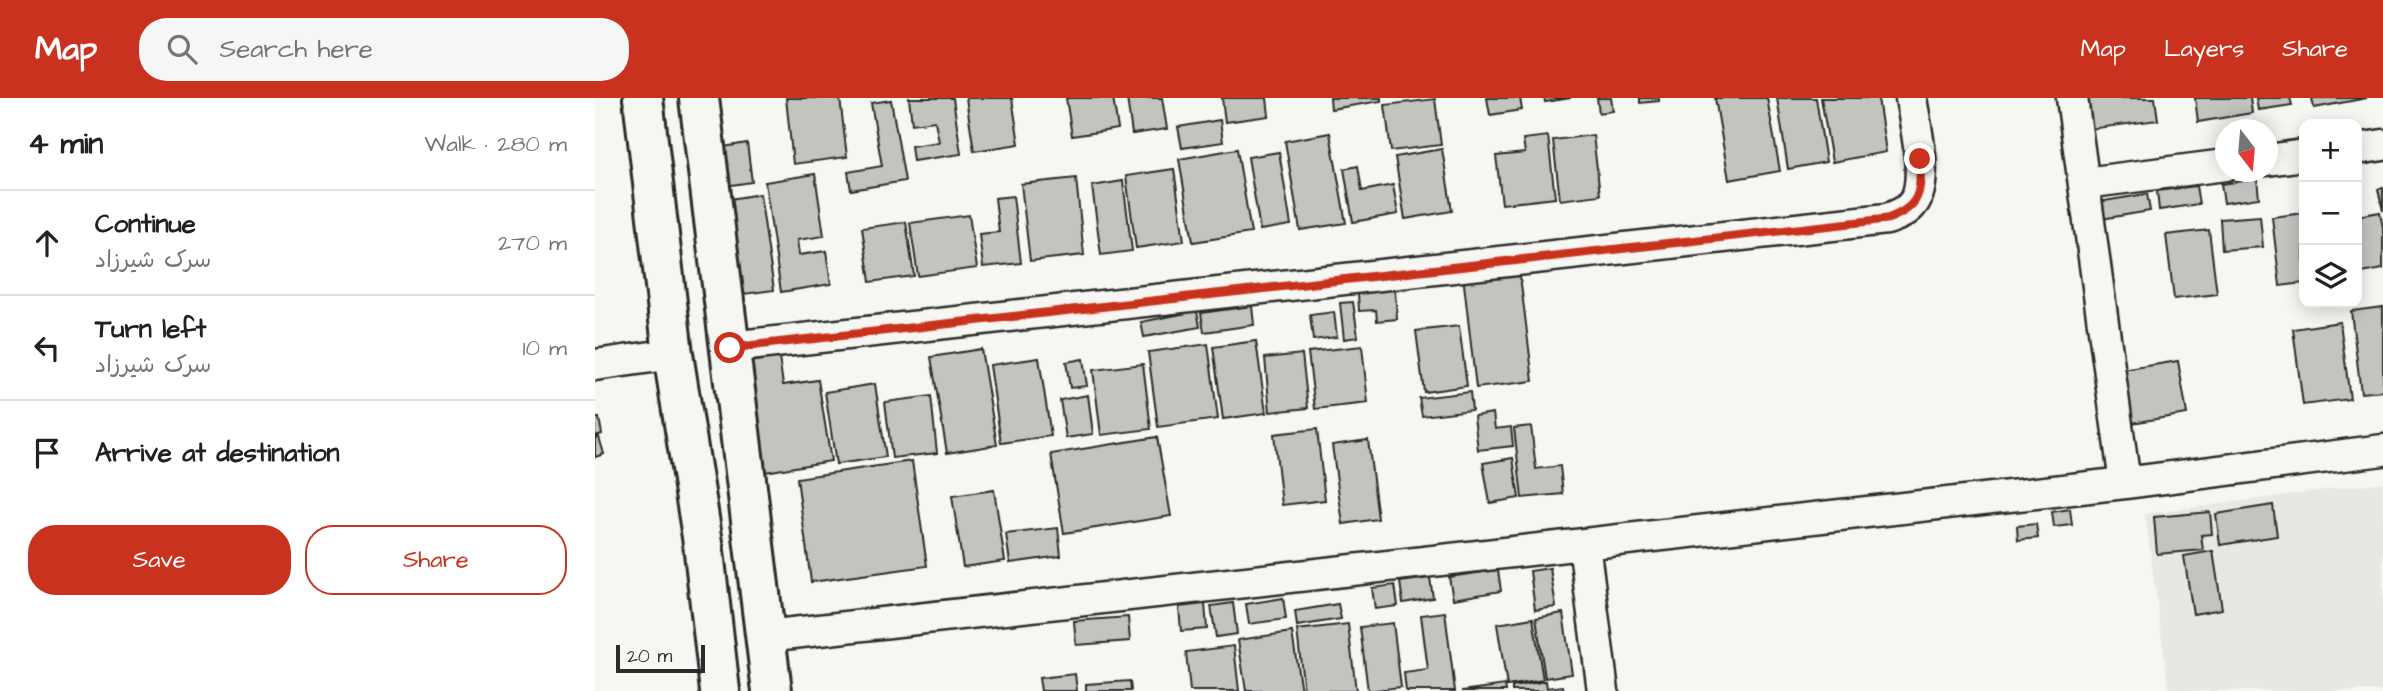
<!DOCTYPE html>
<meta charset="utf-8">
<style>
:root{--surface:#fff;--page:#f6f6f6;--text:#202124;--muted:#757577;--line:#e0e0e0;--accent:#c8321e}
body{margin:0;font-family:"Architects Daughter","Playpen Sans Arabic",sans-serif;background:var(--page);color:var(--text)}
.controls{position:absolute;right:21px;top:21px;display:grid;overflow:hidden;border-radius:14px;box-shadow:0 4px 18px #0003}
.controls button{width:63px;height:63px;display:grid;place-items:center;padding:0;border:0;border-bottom:2px solid var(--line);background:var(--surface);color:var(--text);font:35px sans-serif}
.compass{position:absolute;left:1620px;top:21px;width:63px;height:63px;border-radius:50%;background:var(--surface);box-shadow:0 4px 18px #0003;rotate:164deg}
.scale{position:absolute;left:21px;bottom:18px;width:89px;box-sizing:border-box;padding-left:7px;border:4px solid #2b2b2b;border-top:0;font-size:19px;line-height:24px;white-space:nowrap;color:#2b2b2b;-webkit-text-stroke:5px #f6f6f2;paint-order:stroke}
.stop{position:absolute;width:21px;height:21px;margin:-16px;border:5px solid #c8321e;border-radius:50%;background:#fff}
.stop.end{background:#c8321e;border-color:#fff;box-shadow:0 2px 7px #0008}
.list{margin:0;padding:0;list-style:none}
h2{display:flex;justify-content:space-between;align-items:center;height:91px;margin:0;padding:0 28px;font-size:30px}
h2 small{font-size:23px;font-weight:400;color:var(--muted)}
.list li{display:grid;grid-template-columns:46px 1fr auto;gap:21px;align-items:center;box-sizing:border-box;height:105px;padding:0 28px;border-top:2px solid var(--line)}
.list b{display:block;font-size:26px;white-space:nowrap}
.list p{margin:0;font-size:23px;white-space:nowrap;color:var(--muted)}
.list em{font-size:23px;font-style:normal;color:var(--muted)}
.actions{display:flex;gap:14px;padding:21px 28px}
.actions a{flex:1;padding:16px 0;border:2px solid var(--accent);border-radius:28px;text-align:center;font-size:24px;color:var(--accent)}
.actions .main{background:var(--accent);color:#fff}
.icon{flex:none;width:38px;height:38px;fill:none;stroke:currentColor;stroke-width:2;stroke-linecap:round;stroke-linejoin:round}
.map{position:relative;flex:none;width:1788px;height:593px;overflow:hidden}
header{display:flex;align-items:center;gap:42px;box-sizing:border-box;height:98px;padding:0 35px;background:var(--accent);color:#fff}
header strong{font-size:33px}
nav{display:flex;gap:38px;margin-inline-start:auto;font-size:24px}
.search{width:490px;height:63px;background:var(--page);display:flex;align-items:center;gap:18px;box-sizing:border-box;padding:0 24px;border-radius:28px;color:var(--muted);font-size:26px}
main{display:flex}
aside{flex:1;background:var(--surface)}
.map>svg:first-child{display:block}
.built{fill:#e7e7e3}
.building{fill:#c3c3c0;stroke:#2b2b2b;stroke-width:2}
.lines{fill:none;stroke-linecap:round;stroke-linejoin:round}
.street-casing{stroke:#2b2b2b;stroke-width:35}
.secondary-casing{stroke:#2b2b2b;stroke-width:44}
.street{stroke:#f6f6f2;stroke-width:30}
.secondary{stroke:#f6f6f2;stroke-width:38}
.route{stroke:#c8321e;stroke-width:9}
</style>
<header>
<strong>Map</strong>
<div class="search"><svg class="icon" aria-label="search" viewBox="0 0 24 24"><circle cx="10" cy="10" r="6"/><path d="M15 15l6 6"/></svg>Search here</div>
<nav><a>Map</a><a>Layers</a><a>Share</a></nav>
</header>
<main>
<aside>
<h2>4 min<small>Walk · 280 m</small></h2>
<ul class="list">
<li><svg class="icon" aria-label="ahead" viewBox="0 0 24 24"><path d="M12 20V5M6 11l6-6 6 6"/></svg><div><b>Continue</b><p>سرک شیرزاد</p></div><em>270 m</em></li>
<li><svg class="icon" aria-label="left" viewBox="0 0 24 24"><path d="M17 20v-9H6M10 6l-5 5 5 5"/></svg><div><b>Turn left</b><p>سرک شیرزاد</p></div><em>10 m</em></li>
<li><svg class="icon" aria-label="arrive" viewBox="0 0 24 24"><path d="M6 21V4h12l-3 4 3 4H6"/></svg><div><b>Arrive at destination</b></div></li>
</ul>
<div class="actions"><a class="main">Save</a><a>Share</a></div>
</aside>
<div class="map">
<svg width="1788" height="593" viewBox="0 0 1788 593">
<rect width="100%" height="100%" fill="#f6f6f2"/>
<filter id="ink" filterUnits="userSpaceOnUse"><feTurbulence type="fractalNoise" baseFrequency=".0143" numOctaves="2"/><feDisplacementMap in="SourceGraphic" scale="14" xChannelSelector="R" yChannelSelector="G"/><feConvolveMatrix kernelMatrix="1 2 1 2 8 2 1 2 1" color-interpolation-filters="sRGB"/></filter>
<g filter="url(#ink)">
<path class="built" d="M1788,384V593H1574L1550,416Z"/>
<path class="building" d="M191,0H245L252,59L198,66Z
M314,0H358L366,56L318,63L316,48L344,44L340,23L317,26Z
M371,0H417L424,46L379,53Z
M471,0H518L523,31L477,38Z
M532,0H567L572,31L537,36Z
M627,0H672L674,18L630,24Z
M735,0H786V3L736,11Z
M892,0H925L927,12L895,17Z
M949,0H976L950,4Z
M1002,0H1016L1018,13L1004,15Z
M1045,0H1064V3L1045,5Z
M1120,0H1172L1185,73L1134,82Z
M1182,0H1221L1231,64L1193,71Z
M1226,0H1283L1291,54L1237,64Z
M1491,0H1560L1563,22L1495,31Z
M1600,0H1655L1657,15L1603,24Z
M1661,0H1695L1697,7L1663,12Z
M1717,0H1772L1719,10Z
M840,1L846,47L796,53L790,7Z
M296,2L310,83L256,92L253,74L287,68L276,5Z
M625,22L628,44L587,50L583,29Z
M735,35L751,125L705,132L690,43Z
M998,37L1005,97L965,102L958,42Z
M953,38L960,100L907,106L901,58L930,55L928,41Z
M152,45L157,84L123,89L117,51Z
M642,51L656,135L598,144L584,61Z
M847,51L857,113L810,121L800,59Z
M684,54L696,127L665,132L653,59Z
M763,68L767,93L798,87L803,116L758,124L749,71Z
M579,71L589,143L541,150L531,78Z
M220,76L229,138L202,142L204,157L231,153L236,186L186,194L170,84Z
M481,80L489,157L435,163L426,86Z
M1662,81L1664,100L1629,105L1626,86Z
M528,83L537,153L506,157L497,88Z
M1601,88L1604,106L1564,112L1562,93Z
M1788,90V113L1783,91Z
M165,96L179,192L149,196L135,101Z
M1552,96L1555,113L1506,121L1503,104Z
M418,98L426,165L388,169L384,136L404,134L400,100Z
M1785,114L1788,130V171L1762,176V115V118Z
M1709,115V185L1685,188L1677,119Z
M374,117L382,170L323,178L315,125Z
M1665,118L1668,149L1627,152L1625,121Z
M311,124L319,178L275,184L267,130Z
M1614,132L1622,196L1579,201L1571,137Z
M924,170L938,283L881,290L868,177Z
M800,191L802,221L782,223L781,212L764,213L763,195Z
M758,204L763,239L749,241L745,205Z
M657,208L659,227L609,234L606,215Z
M1788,209V293L1766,295L1756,213Z
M602,213L605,229L549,239L546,224Z
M739,214L742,239L718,242L715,217Z
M1745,224L1755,301L1708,307L1698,231Z
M864,228L872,288L829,294L821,233Z
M661,243L671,315L628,321L618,249Z
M613,246L623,321L563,329L553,254Z
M767,248L773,305L720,311L713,254Z
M386,251L402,347L352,355L336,259Z
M707,256L713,310L675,314L670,260Z
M184,259L188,287L223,282L236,363L170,374L153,264Z
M444,260L456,338L406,345L395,267Z
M488,261L492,288L475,290L471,264Z
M1583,263L1592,316L1530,326L1521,273Z
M548,266L556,331L506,337L498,272Z
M280,286L291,359L241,366L230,294Z
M875,294L877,312L827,318L824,300Z
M493,297L498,336L471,340L465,302Z
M336,298L342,355L297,360L290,304Z
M898,315L900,331L916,329L918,348L883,352L879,318Z
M0,320H4L7,336L0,338Z
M936,328L941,371L965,368L968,396L927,400L919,330Z
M722,331L730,402L687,407L679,336Z
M4,339L9,356L0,359V340Z
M562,339L576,418L469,435L456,356Z
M773,342L783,421L748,426L737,347Z
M918,360L924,400L895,405L888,365Z
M317,363L332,468L216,484L202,380Z
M399,392L410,463L368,469L357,398Z
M1678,407L1682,438L1625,447L1621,416Z
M1475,411L1477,427L1459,429L1457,414Z
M1615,414L1617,436L1606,437L1608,452L1562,456L1559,419Z
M1441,426L1443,440L1423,442L1422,428Z
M463,430L466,458L415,465L411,436Z
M1618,453L1627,511L1598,516L1589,458Z
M955,470L961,509L940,512L935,473Z
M903,472L906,493L858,501L854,479Z
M835,480L838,500L808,505L805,484Z
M800,487L803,508L780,511L777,490Z
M688,500L691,521L654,526L651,506Z
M638,505L642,536L621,539L616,508Z
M610,506L612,531L586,533L584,509Z
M743,506L746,521L702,528L700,513Z
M850,514L860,593H811L809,575L833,572L826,517Z
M968,515L977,576L950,580L941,520Z
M533,519L535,543L481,547L479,523Z
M938,520L948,582L912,588L902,526Z
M798,525L806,589L773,593L765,529Z
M753,526L761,593H709L702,532Z
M697,534L706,593H651L643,542Z
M639,548L644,593H595L591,554Z
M480,576L482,593H446L444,580Z
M535,583L536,593H491V586Z
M951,583L952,590L968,588L969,593H917V589Z
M910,587L911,593H867Z"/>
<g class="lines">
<defs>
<path id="street" d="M1477,0L1530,385
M1762,51L1788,47
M1672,62L1709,57
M1490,85L1630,67
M135,249L1292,121C1303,117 1312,114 1319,104C1334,82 1320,26 1316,0
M0,267L78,256
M989,446L1008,593
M171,538L1530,385L1788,352"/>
<path id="secondary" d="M48,0L78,256L108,445L125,593
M104,0L177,593"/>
</defs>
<use href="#street" class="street-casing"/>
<use href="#secondary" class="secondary-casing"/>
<use href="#street" class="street"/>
<use href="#secondary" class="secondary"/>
</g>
</g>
<g class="lines" filter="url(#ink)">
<path class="route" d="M135,250L1292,121C1326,109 1326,94 1325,61"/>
</g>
</svg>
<div class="controls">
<button>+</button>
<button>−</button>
<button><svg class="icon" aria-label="layers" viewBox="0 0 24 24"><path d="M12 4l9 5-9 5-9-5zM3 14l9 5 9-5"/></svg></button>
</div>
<svg class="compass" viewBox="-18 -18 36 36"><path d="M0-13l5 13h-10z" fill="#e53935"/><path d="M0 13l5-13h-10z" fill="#757577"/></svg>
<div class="scale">20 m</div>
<div class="stop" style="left:135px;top:250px"></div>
<div class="stop end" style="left:1325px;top:61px"></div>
</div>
</main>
